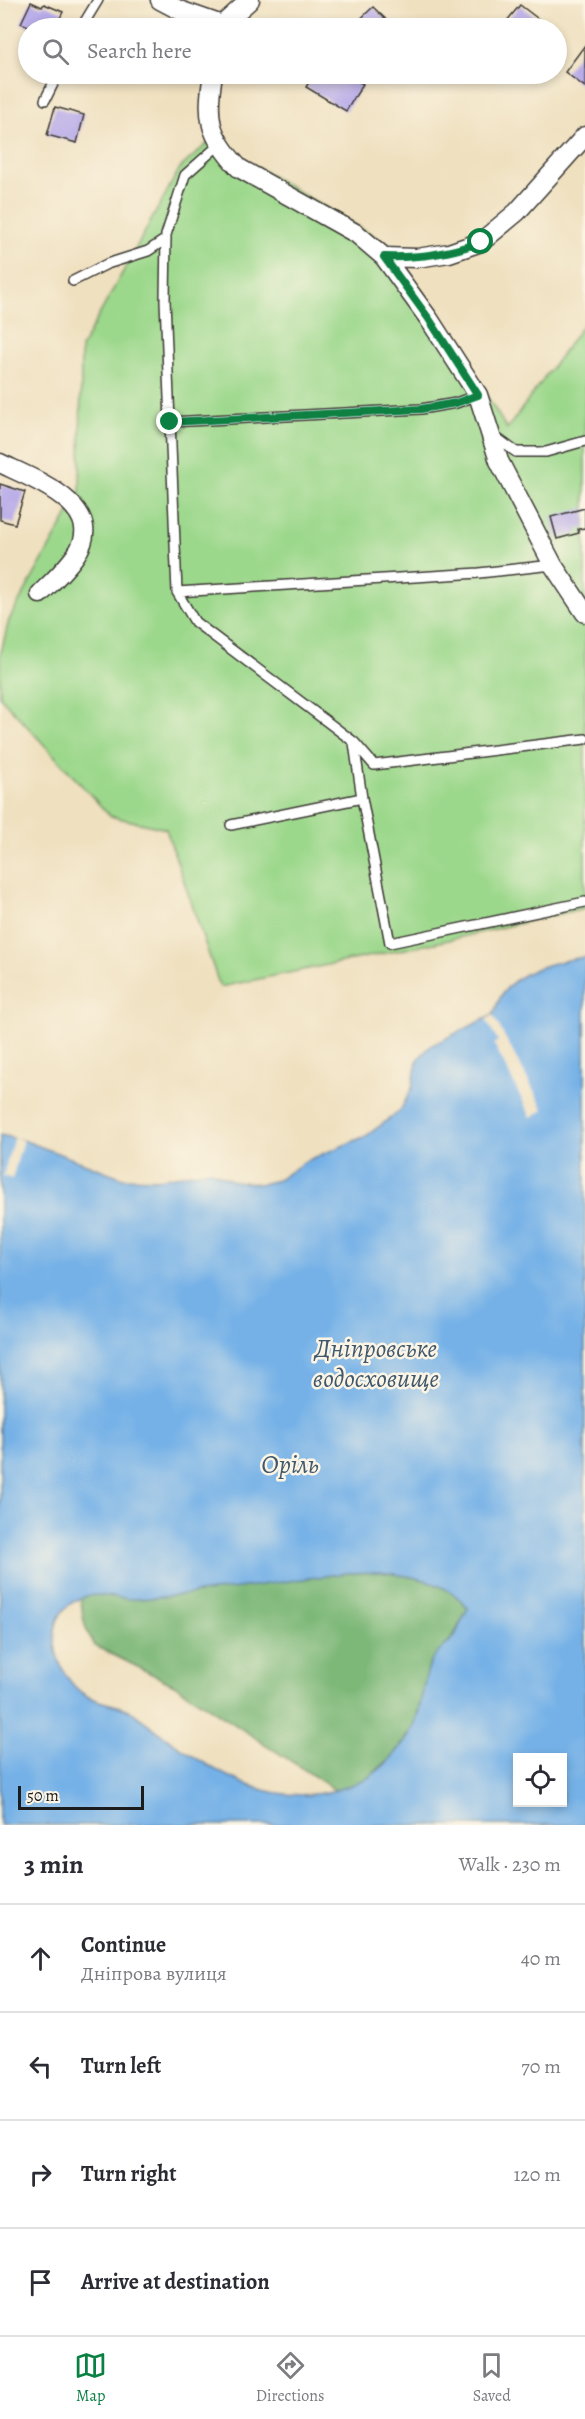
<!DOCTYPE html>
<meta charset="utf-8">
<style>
:root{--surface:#fff;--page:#f7f7f7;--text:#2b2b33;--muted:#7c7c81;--line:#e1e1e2;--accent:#0b8043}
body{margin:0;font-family:Alegreya,serif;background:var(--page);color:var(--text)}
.controls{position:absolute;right:18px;bottom:18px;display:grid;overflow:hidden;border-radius:0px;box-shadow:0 3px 9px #0003}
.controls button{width:54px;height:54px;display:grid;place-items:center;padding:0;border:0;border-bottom:2px solid var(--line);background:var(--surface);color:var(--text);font:30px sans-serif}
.scale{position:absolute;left:18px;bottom:15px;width:126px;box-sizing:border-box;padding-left:6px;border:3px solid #1c1c1c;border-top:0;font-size:16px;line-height:21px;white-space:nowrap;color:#1c1c1c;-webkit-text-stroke:4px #fcf5e5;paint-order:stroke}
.stop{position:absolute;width:18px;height:18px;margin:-14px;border:4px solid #0b8043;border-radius:50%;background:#fff}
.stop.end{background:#0b8043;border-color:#fff;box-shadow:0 2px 6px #0008}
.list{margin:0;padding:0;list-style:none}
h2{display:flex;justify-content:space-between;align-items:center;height:78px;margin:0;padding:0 24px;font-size:26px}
h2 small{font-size:20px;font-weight:400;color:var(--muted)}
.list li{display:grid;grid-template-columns:39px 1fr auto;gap:18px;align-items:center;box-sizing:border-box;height:108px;padding:0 24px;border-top:2px solid var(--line)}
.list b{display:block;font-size:22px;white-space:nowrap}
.list p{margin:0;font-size:20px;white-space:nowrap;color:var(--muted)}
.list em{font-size:20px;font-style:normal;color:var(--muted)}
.icon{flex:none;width:33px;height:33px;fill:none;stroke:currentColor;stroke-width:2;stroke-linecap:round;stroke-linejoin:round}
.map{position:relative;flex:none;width:585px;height:1825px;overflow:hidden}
.search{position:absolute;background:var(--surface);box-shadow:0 3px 9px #0003;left:18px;right:18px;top:18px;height:66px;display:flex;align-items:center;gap:15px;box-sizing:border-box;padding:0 21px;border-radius:33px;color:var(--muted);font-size:22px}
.sheet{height:510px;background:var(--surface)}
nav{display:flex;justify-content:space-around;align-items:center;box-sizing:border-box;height:84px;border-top:2px solid var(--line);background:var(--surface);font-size:16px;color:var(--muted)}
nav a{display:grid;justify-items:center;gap:3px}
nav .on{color:var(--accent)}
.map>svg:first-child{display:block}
.green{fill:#9cd88c;stroke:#5c7a54;stroke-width:1.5}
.forest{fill:#7db878;stroke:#4c6a4a;stroke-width:1.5}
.water{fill:#74b1e7;stroke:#486682;stroke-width:1.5;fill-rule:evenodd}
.pier{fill:#efe0bf}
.building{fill:#aa9de9}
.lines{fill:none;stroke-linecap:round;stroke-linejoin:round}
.service-casing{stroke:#3c3934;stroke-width:12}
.minor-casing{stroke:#3c3934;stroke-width:21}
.service{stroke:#fff;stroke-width:9}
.minor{stroke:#fff;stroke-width:18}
.route{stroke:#0b8043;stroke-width:8}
.labels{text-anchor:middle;stroke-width:5;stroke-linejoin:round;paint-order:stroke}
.water-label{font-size:26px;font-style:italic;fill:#3f586d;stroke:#fcf5e5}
</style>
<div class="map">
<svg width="585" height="1825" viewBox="0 0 585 1825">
<rect width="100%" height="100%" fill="#fcf5e5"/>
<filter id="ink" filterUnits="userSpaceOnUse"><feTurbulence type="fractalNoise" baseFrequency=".0167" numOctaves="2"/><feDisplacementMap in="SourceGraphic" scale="12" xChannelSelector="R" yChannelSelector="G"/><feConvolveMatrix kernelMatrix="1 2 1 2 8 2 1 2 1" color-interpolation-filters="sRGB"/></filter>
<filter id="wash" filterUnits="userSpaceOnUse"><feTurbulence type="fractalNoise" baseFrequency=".008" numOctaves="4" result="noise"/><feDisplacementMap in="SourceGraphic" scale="24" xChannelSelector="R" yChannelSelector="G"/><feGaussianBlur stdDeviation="1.35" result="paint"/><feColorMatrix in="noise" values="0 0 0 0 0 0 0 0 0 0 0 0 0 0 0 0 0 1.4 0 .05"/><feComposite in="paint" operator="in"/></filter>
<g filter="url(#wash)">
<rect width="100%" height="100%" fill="#efe0bf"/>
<path class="green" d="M217,135L246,161L396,249L507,429L585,322V908L444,941L220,987L166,829L110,816L0,697V656L9,620L80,493L81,348L180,168Z"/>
<path class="forest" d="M380,1572C412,1576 447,1581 468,1608L453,1637L430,1662L414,1727L395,1754L369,1777L338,1792L176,1686L95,1646C84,1630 82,1615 81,1597L101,1594L138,1599L347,1573Z"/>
<path class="water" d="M585,957V1825H0V1135L23,1140L123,1178L158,1179L210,1170L233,1181L261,1184L278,1180L306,1161L366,1136L400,1111L412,1088L417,1061L430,1046L493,1015C496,1008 498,1000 503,993C520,969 557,961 585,957ZM380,1572C412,1576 447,1581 468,1608C463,1617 459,1628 454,1637C447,1646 434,1653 430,1664C422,1684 422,1706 414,1726C406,1744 386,1766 369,1777C277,1825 207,1768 135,1714C120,1703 101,1705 85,1695C58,1678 41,1627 69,1605C93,1586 112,1601 139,1599C208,1594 278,1582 347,1573ZM518,1758H562V1802H518Z"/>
<path class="pier" d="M493,1015L544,1110L531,1117L494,1044L498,1041L486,1020Z
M14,1137L23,1140L12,1179L3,1176Z"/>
<g id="blocks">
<path class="building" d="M31,2L42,7L44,4L63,12L55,28H33L21,23Z
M520,5L550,28H501Z
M373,7L395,28H351Z
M585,45V87L565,72Z
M314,74H345L363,84L346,111L306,87Z
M55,107L84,115L77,143L47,135Z
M0,484L25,492L15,524L0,520Z
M585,508V528L578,529L579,533L557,539L551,517Z"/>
</g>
</g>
<g filter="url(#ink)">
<use href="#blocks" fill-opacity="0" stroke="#3c3934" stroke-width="1.5"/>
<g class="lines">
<defs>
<path id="service" d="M81,28L98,0
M45,100L58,74
M220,144L185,175L166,235L165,300L177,592L195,622L354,742L374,765L585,739
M73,281L107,264L148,251L166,239
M170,422L421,409L456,403L478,395
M494,436L516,452H546L585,441
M177,592L479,573L553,565
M354,743L362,798L390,943L585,902
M231,825L362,798"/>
<path id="minor" d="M160,0L179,10L222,25
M221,28L222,25L250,0
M213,74C206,117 208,135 239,168L357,234L384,257L417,258L449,253L481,242L517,212L585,136
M384,257L429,319L478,395L499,461L553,565L585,613
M0,463C33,479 111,507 75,556C65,570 52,582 40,594"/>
</defs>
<use href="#service" class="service-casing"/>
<use href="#minor" class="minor-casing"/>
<use href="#service" class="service"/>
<use href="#minor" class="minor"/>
</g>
</g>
<g class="lines" filter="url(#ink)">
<path class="route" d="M170,422L421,409L456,403L478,395L429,319L384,257C419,258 448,254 481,242"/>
</g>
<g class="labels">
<g class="water-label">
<text x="376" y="1357">Дніпровське<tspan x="376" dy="30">водосховище</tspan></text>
<text x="290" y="1473">Оріль</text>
</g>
</g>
</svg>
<div class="controls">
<button><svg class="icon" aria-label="locate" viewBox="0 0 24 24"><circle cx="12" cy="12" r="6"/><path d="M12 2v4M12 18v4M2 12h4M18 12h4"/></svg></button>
</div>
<div class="scale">50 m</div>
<div class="stop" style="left:481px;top:242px"></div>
<div class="stop end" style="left:170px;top:422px"></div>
<div class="search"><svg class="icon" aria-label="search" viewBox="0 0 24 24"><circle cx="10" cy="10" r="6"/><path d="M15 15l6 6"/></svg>Search here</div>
</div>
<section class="sheet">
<h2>3 min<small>Walk · 230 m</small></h2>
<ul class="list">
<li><svg class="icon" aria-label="ahead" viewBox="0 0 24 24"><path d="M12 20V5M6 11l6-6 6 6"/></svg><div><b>Continue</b><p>Дніпрова вулиця</p></div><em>40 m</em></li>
<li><svg class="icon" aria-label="left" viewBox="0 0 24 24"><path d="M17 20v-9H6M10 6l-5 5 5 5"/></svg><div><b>Turn left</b></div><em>70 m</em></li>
<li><svg class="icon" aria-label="right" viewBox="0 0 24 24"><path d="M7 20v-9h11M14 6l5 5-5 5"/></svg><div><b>Turn right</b></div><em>120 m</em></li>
<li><svg class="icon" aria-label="arrive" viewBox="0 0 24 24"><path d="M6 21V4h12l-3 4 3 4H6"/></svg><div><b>Arrive at destination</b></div></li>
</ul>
</section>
<nav>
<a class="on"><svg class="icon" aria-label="map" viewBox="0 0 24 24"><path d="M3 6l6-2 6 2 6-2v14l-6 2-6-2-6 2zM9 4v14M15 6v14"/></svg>Map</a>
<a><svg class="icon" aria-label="directions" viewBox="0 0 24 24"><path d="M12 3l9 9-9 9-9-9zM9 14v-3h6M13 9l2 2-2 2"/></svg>Directions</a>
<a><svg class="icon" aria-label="saved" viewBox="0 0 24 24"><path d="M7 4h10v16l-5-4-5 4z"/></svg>Saved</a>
</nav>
